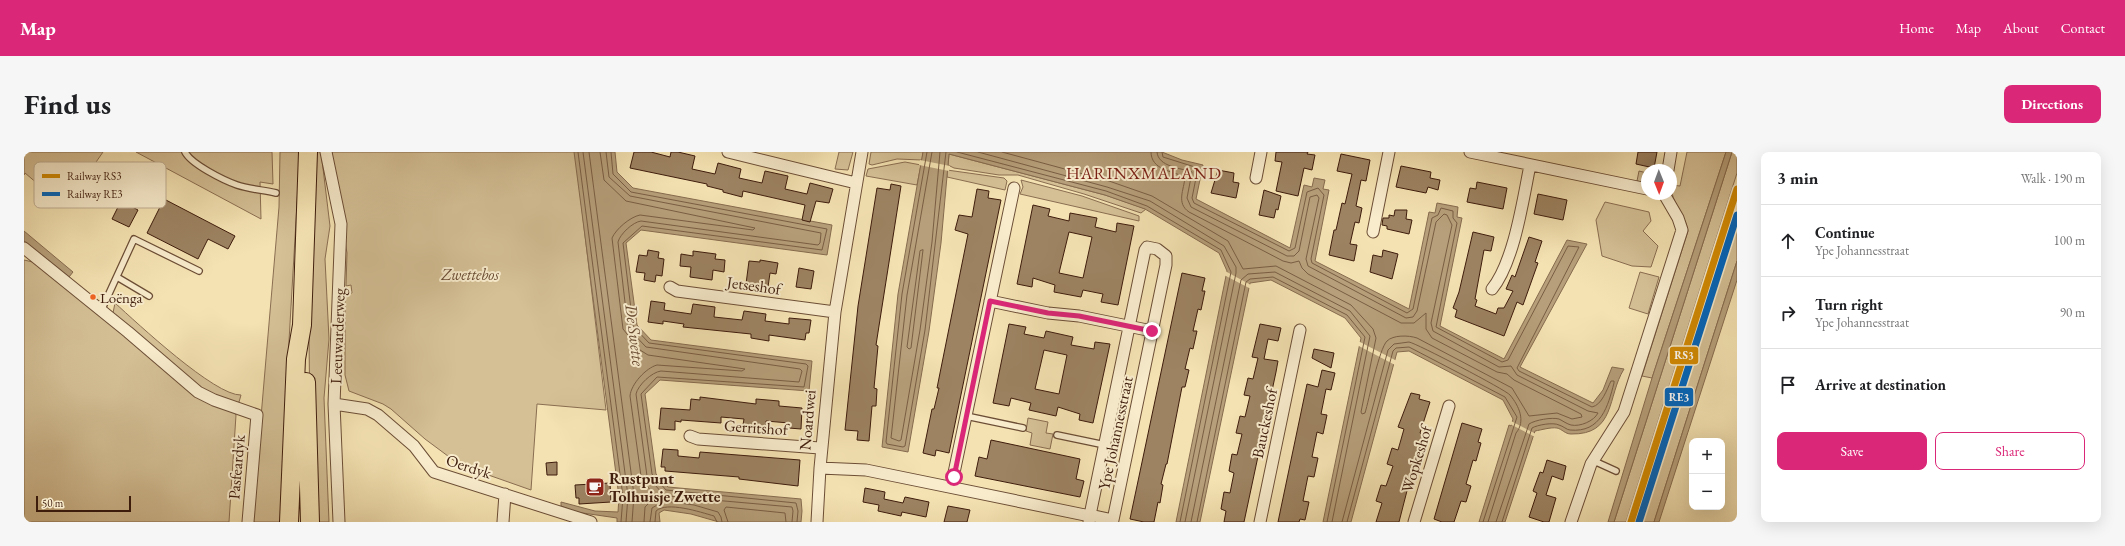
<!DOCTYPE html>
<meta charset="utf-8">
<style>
:root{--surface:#fff;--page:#f6f6f6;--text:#202124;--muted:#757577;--line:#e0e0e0;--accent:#db2777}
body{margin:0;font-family:"EB Garamond",serif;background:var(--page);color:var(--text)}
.controls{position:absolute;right:12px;bottom:12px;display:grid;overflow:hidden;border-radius:8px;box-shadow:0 4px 16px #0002}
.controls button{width:36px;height:36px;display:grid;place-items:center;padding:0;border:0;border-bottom:1px solid var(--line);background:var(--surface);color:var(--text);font:20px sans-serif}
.compass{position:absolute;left:1617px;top:12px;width:36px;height:36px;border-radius:50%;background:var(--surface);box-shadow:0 4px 16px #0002;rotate:179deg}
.scale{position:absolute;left:12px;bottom:10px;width:95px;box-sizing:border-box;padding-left:4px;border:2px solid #3e1c0c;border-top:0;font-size:11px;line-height:14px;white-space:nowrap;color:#3e1c0c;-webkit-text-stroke:3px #f8eccd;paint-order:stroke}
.stop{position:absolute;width:12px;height:12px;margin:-9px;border:3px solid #db2777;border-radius:50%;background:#fff}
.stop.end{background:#db2777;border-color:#fff;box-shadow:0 1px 4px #0008}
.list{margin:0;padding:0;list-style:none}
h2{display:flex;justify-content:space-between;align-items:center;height:52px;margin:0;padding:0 16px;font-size:17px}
h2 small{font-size:13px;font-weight:400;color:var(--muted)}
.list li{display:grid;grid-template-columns:26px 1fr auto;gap:12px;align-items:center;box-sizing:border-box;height:72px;padding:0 16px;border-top:1px solid var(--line)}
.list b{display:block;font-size:15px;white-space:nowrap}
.list p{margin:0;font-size:13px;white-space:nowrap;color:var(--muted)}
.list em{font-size:13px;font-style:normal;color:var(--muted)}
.actions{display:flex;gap:8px;padding:12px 16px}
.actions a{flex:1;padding:9px 0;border:1px solid var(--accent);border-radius:8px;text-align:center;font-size:14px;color:var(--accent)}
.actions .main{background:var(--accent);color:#fff}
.icon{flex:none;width:22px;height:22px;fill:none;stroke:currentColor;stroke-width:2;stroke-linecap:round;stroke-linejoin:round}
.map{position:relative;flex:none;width:1713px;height:370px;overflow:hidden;border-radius:8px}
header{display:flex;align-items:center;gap:24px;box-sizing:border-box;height:56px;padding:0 20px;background:var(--accent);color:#fff}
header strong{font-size:19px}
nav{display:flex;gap:22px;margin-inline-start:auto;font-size:14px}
.intro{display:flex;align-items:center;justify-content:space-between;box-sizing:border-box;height:96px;padding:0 24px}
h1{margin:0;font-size:28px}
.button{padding:10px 18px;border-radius:8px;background:var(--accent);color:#fff;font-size:14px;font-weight:700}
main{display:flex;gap:24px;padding:0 24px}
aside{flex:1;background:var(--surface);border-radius:8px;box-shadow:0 4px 16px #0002}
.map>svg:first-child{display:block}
.green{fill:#d5c096;stroke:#8a6e51}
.water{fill:#b69f7a;stroke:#866b4e}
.pier{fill:#f4e2b2}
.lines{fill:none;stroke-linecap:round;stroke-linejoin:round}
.shore{stroke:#7a5e43;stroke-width:1}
.building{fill:#9d8362;stroke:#3e1c0c;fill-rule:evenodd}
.lane-casing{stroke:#6c4e36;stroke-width:8}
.street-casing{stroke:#6c4e36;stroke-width:13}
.primary-casing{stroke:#3e1c0c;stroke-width:20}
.lane{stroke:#f8eccd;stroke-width:5.5}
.street{stroke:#f8eccd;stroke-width:11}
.primary{stroke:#f4e2b2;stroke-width:18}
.rail-1-casing{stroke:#f8eccd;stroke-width:10}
.rail-2-casing{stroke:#f8eccd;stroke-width:10}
.rail-1{stroke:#d28a02;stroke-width:7}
.rail-2{stroke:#0065bd;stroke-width:7}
.route{stroke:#db2777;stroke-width:5}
.bus-dot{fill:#f26522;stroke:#f8eccd;stroke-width:1.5}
.labels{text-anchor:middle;stroke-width:4;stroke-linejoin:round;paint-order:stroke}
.bus-label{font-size:15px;fill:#3e1c0c;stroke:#f8eccd;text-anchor:start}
.park-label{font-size:16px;font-style:italic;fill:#6b4d35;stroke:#f8eccd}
.street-label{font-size:16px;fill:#3e1c0c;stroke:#f8eccd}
.poi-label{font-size:16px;font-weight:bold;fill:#3e1c0c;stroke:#f8eccd;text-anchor:start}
.neighbourhood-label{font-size:17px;letter-spacing:1px;fill:#7a1f14;stroke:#f8eccd}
.water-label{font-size:17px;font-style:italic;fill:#684a32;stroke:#f8eccd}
.key{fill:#f8eccd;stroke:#c0ae93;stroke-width:1}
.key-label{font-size:11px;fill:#3e1c0c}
.line-badge{stroke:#f8eccd;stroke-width:1.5}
.badge-label{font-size:11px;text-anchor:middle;font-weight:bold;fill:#fff}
</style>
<header>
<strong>Map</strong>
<nav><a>Home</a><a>Map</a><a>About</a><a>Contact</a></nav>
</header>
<div class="intro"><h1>Find us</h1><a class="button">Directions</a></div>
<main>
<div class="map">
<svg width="1713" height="370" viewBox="0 0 1713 370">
<rect width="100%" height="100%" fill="#f4e2b2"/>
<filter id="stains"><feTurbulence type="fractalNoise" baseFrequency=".005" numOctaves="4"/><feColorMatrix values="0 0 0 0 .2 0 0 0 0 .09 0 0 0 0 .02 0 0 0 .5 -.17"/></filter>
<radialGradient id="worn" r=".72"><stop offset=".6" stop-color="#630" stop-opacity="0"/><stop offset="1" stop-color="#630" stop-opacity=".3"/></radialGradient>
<path class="green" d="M0,0H79L41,55L1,21L0,23Z
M112,0H248L249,32L236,30L237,67Z
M256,0H276L265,189L260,370H228L255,55Z
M292,0H297L306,74L301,107L305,187L300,246L305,370H291L286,269L285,188Z
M306,0H551L582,258L513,252L507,338L436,313L401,287L367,257L359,252L325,239L321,223V143L328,141L327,133L322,134L323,101Z
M815,0H829L824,18L811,17Z
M847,0H899L898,8L873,7L848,13L845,12Z
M1663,0H1702L1628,226L1618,224L1664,79C1661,60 1647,52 1647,33L1656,34Z
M1708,0H1713V21L1602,370H1590Z
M925,2L1081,43L1122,57L1117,61L1060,42L994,23H975L930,16L924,13Z
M881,10L897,13L893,33L842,24L844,17Z
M923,18L980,26L983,29L981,38L923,25Z
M1615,19L1623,21V31L1613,29Z
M997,28L1058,44L1115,64V69L996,42L999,35Z
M1581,50L1625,60L1627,69L1619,79L1634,94L1627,115L1608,114L1578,104L1572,68Z
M1713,58V109L1630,370H1613Z
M0,108L13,111L169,241L209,259L212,263L205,370H0Z
M1616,120L1635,125L1624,162L1605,156Z
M91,151C113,171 191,244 217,243L215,250L212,251L186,242L172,232L89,161Z
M1004,266L1024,270L1022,281L1029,282L1026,297L1006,293L1008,281L1002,279Z"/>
<path class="water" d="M550,0H591L593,20L609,36L808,73L803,103L617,78L602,91L613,173L627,188L788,209L785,239L636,228L621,242L632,322L644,335L777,347L778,359L777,370H695L667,362L640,358L635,361L636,370H593V366L552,360L537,354V350L571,359L594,360L595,345Z
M899,0H1138L1158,8L1179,13L1172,47L1266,96L1280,33L1288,35L1290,26L1301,28L1299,37L1305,38L1291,109L1385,157L1405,60L1411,61L1413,51L1434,55L1433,65L1438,66L1416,174L1480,207L1543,88L1563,92L1496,215L1569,251L1579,238L1588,215L1600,217C1583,244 1592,283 1547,282C1541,282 1538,277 1533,276C1527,275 1517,278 1511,279L1481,370H1455L1485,273L1487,274L1489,267L1479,248L1385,199L1373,200L1327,370H1299L1337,186L1321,166L1247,128L1226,131L1176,370H1152L1203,119L1195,101L1121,57L1081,43L925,2L917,91L905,179L884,300L858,295L874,142Z
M1702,0H1708L1590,370H1584L1628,226Z
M0,79L49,120L45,125L0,89Z
M1713,109V128L1635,370H1630Z"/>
<path class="pier" d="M896,8L926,14L925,19L895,13Z
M1201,119L1227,133V137L1200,123Z
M1334,189L1373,209L1371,213L1333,193Z
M1487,269L1512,282L1511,285L1484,271Z"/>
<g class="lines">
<path class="shore" d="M554,0L599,345L597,370
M559,0L604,344L602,370
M565,0L610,343L608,370
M576,0L580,28L602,49L731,76L729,78L616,63C606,65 592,77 588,86L599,177L616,198L624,203L721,217L718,219L633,213C622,216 607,232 606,244L617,324L619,330L632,344L621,355L620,370
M582,0L585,25L606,44L797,81L796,91L794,93L617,69C609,70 596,82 594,90L604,176L622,195L776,217L778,219L775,230L637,219C628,220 614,233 612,242L623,324L639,342L644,344L768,355L769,359L768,370
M587,0L589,22L607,40L803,77L798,98L618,74L599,91L609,174L625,191L782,212L784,214L780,235L633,225L617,242L628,322L642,338L772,351L774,359L773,370
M903,0L878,142L862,290L863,292L879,295L881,294L901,178L922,0
M908,0L883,143L867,286L875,289L877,288L896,178L908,90L916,0
M933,0L1082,39L1123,54L1197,98L1207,120L1156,370
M954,0L1083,35L1126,49L1200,94L1212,115V121L1161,370
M978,0L1085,29L1128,44L1204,89L1219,117L1252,114L1327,153L1349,177L1352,186L1337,260L1338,262L1341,261C1345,248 1355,197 1363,189C1369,183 1384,183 1393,186L1488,236L1505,264L1533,261L1548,267L1558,265L1557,262L1490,228L1483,222L1473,220L1408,186L1402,177V161L1390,171H1377L1284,122L1278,116L1275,109L1267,111L1259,109L1165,60C1152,51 1160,38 1161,25C1148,19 1127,18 1127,0
M1133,0C1134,15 1157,16 1168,20L1163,46L1167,55L1263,104H1270L1275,99L1286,45L1293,43L1295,46L1282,107L1284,114L1382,166L1389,165L1393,159L1412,70L1420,62L1423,63L1428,73L1407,171L1409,179L1475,215L1487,214L1493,223L1564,259L1574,261C1570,269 1556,275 1547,273C1543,272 1539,269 1535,267C1528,265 1511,268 1505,272L1472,370
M1138,0L1139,5L1174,16L1168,46L1170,51L1265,99L1271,96L1283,40L1294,36L1300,43L1287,107L1288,111L1383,161L1389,157L1408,66L1414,63L1417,56L1429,59V66L1433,71L1412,175L1478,210L1484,208L1544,94L1555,95L1493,216L1495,219L1568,255C1578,253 1583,237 1587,229H1590V231C1584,254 1577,281 1546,278C1543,278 1539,274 1535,273C1529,270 1513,273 1508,276L1478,370
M899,98L887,196L885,197L883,195L896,99Z
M626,370L628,356L640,349L670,353L694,360L697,365L698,370
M631,370L632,359C643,349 676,360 690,364L693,370
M704,370L700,358L702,355L761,361L762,370
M1167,370L1217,128L1224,122L1251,120L1326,159L1346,184L1308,370
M1173,370L1222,130L1226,127L1249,125L1323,163L1341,185L1303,370
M1318,370L1364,198L1370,192L1385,190C1392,191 1482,238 1486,243C1495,254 1502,269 1492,281L1464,370
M1323,370L1369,199L1372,196L1385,195L1481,245L1493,265L1459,370"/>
</g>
<path class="building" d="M610,0H627L646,5L647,0H654L671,4L668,17L691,22L694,11L717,17L715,26L738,31L741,19L764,24L761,37L783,42L786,31L809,37L805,51L792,49L786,70L778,68L781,53L719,39L718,45L699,40V38L683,34V32L606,16Z
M1252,0H1284L1283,2L1291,3L1288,18L1280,16L1274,44L1252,39L1258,10L1251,9Z
M1614,0H1633L1630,16L1612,12Z
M1317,2L1346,8L1342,29L1337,28L1332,54L1338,56L1335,71L1331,70L1326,92L1333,93L1330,109L1305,103L1310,78H1312L1318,51L1321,52L1328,22L1313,19Z
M1377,14L1407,20L1406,26L1416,28L1414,38L1404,35L1402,41L1372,35Z
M1194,18L1210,21L1209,30L1215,31L1212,46L1187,41Z
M1453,30L1483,36L1479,57L1443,50L1446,36L1452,37Z
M867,32L877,34L852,193L854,194L850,236L853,237L852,254H848L845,289L833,288L834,279L821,278L834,154L853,36L866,38Z
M953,37L965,39L964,46L977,48L925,301L912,298L911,304L899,301L908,257H910L915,236H913L944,82L931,78L935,63L948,65Z
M1240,38L1257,44L1254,58L1252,57L1250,66L1235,63Z
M1514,42L1543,48L1539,68L1510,62Z
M140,47L211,84L204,97L184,87L174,107L123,81Z
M97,49L114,58L105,75L88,67Z
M1009,53L1026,57L1024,64L1045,69L1046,61L1073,66L1071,75L1092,80L1093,71L1110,74L1094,153L1077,150L1079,142L1059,138L1057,145L1030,140L1031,133L1009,126L1008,135L993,132ZM1045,80L1068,85L1059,126L1035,121Z
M1371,58H1383L1382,67L1388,68L1385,82L1363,77V74L1358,73L1359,66H1365V63L1370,64Z
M1449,80L1470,85L1467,99L1460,98L1451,147L1453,148L1451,154L1472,162L1474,156H1480L1489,139L1482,137L1488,123L1491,125L1505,85L1518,89L1511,110L1514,111L1499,153L1493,150L1480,184L1431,165L1433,158L1429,156L1435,140Z
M624,98L635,100L634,106L640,107L638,124L632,123L631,130L620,128L621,121L612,120L615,103L623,104Z
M1359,98L1374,102L1368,127L1346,120L1349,103L1358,105Z
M669,99L692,102L691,107L701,108L700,120L689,118L688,128L666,125L667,115L656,114L657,102L669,104Z
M736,108L754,111L752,122L746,121L744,135L722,132L725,109L736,110Z
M775,116L790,119L787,137L772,135Z
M1158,121L1181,126L1178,139H1181L1177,158L1174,157L1169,179H1173L1169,197L1166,196L1161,217L1165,218L1161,235H1158L1143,312H1142L1137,332L1139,333L1136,351L1134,350L1130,370H1120L1106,367Z
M627,149L641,151L640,158L667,162L669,152L691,155L690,165L718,168L720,159L742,162L741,169L765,172V166L787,168L785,181H782L781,188L745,183V189L727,186V182L659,175L660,172L639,169V172L624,170Z
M985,172L1002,175L1000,182L1020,186L1022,179L1049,185L1047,193L1070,197L1071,190L1086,192L1069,271L1055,268L1056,262L1034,255L1032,264L1005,258L1007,251L987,246L985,254L969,251ZM1020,198L1043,203L1035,242L1011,237Z
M1236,172L1257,176L1254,189L1244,187L1240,207L1254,209L1252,220L1220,370H1200L1202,359L1197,357L1200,340L1206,341L1210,321L1205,319L1208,302L1213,303L1218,282L1212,281L1216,264L1221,265L1226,244L1220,243L1224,226L1229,227L1234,206L1228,205Z
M1290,197L1310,201L1307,216L1288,206Z
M1298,218L1311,221L1307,238L1302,237L1297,262L1303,263L1299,282L1293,280L1288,305L1294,306L1290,325L1284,324L1279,349L1285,350L1281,368L1276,367L1275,370H1254L1283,232L1294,235Z
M1387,241L1396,243L1395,247L1406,250L1396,281L1399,282L1396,300L1385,331L1375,370H1352L1358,351L1352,349L1357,333L1362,334L1369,314L1363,312L1368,296L1374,298L1380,277L1374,275Z
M676,245L732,252V247L755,249V254L778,256L777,277L765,276V271L742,269V274L719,273L720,267L697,265V271L657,268V270L651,269V278L635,277L637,256L666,258L667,247L676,248Z
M1438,271L1458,277L1454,290L1457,291L1452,309L1449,308L1442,332L1447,334L1442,350L1437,349L1430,370H1418L1410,367Z
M967,288L1056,307L1052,327L1060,329L1056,345L951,324L955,305L963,307Z
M639,297L654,298V304L675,306L676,300L776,308L774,334L715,327V325L641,319V315H637Z
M1523,308L1542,314L1539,328L1528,324L1522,343L1532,346L1525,370H1520L1505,365L1513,341L1509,339L1516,320L1519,321Z
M533,310V323H523L522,311Z
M586,331L587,350L555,352V346H552L551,333Z
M841,336L861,340L860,347L879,351L881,345L905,350L902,365L878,360L877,364L854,359L855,353L839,350Z
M924,354L946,358L943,370H920Z"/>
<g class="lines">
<defs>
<path id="lane" d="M161,0C167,12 199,28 213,33C225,37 239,38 252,41
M93,125L125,144
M77,159L110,87L175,119
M942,264L999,276
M1033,283L1081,293
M1570,309L1592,319"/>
<path id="street" d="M302,0L317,72L310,252L315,370
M704,0L832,31
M838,0L811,160L796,316L842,318L1066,364
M1446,0L1623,37
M1644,18L1647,0
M1232,26L1237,0
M1349,80L1365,0
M0,96L104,180L174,240L190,248L233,263L224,370
M646,135L653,139L811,160
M1468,137C1490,110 1499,48 1506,13
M966,149L1024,161L1055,164L1128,179
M310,252L343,257L354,263L390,294L410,320L567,370
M666,284L674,287L796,296
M927,335L990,36
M479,370L481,342
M793,370L796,316
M1065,370L1066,363L1121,98L1123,95L1133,97L1142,104V113L1089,368L1066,363
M1236,370L1276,178
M1390,370L1425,254
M1547,370L1567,312L1600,260L1658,78L1654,66L1640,42"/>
<path id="primary" d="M282,230L286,370
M265,370L272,207L278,173L284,0"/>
</defs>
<use href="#lane" class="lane-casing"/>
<use href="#street" class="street-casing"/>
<use href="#primary" class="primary-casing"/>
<use href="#lane" class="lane"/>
<use href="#street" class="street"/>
<use href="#primary" class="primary"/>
<defs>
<path id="rail-1" d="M1607,370L1713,37"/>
<path id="rail-2" d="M1615,370L1713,63"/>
</defs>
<use href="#rail-1" class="rail-1-casing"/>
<use href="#rail-2" class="rail-2-casing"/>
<use href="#rail-1" class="rail-1"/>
<use href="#rail-2" class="rail-2"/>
</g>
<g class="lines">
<path class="route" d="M930,325L966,149L1024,161L1055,164L1128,179"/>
</g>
<defs>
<symbol id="cafe-square" viewBox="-11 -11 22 22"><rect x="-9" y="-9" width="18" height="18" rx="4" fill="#8f2418" stroke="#f8eccd"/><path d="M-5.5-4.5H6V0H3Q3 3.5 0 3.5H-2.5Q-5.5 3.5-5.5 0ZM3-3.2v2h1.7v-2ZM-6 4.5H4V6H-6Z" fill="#fff"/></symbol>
</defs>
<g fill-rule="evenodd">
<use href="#cafe-square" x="560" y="324" width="22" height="22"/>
</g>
<circle class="bus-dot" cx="69" cy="145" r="3.5"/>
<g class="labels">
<g class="bus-label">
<text x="76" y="151">Loënga</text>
</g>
<g class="park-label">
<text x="446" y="128">Zwettebos</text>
</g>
<g class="street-label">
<text transform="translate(730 133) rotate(8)" y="6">Jetseshof</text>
<text transform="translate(313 184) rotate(-88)" y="6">Leeuwarderweg</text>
<text transform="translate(783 268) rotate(-85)" y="6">Noardwei</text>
<text transform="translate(1240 271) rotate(-78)" y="6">Bauckeshof</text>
<text transform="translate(732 275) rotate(4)" y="6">Gerritshof</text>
<text transform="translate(1091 281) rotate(-78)" y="6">Ype Johannesstraat</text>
<text transform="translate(1392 307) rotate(-73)" y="6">Wopkeshof</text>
<text transform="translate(445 314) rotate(18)" y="6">Oerdyk</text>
<text transform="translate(212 315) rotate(-85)" y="6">Pasfeardyk</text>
</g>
<g class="poi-label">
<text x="585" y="332">Rustpunt<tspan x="585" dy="18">Tolhuisje Zwette</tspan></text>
</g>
<g class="neighbourhood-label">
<text x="1120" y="27">HARINXMALAND</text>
</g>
<g class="water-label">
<text transform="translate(611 183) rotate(83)" y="6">De Swette</text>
</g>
</g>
<rect x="10" y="10" width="132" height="46" rx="6" class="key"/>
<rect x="18" y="22" width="18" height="4" fill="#d28a02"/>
<rect x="18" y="40" width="18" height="4" fill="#0065bd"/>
<g class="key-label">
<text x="43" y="28">Railway RS3</text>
<text x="43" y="46">Railway RE3</text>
</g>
<g class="line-badge">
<rect x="1645" y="194" width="30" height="19" rx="4" fill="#d28a02"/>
<rect x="1640" y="235" width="30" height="20" rx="4" fill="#0065bd"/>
</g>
<g class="badge-label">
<text x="1660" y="207">RS3</text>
<text x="1655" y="249">RE3</text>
</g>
<rect width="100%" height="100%" filter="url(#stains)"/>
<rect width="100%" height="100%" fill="url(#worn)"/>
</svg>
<div class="controls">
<button>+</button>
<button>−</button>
</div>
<svg class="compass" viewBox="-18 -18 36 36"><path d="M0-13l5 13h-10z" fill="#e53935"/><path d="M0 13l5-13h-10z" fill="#757577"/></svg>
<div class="scale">50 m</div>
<div class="stop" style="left:930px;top:325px"></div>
<div class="stop end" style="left:1128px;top:179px"></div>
</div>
<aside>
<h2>3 min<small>Walk · 190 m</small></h2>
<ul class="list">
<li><svg class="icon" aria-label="ahead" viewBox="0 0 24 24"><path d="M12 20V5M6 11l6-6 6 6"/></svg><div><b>Continue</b><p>Ype Johannesstraat</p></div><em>100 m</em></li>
<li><svg class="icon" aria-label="right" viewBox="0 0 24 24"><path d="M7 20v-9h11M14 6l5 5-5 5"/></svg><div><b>Turn right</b><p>Ype Johannesstraat</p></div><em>90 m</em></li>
<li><svg class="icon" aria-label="arrive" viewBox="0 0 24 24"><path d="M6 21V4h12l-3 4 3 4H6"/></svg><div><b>Arrive at destination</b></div></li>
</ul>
<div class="actions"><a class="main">Save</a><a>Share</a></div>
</aside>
</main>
